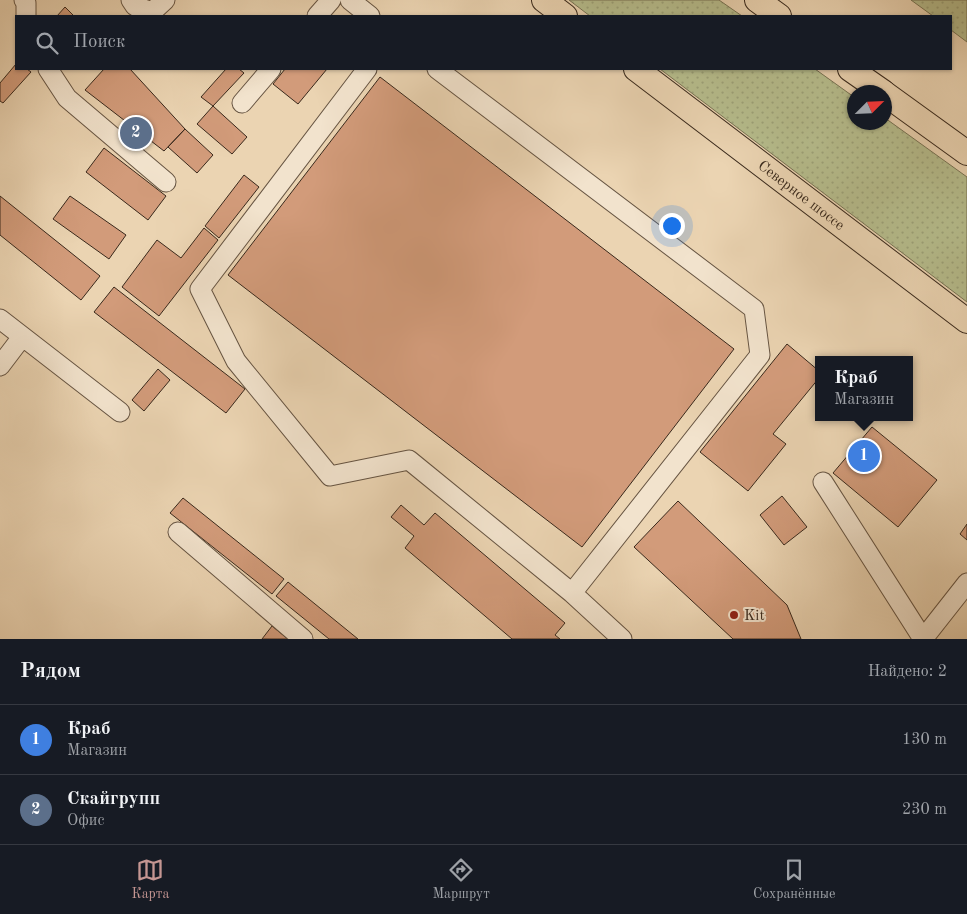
<!DOCTYPE html>
<html lang="ru">
<meta charset="utf-8">
<style>
:root{--surface:#171b24;--page:#242831;--text:#f1f3f6;--muted:#9ea1a6;--line:#363941;--accent:#c59692}
body{margin:0;font-family:"Old Standard TT",serif;background:var(--page);color:var(--text)}
.compass{position:absolute;left:847px;top:85px;width:45px;height:45px;border-radius:50%;background:var(--surface);box-shadow:0 1px 4px #0004;rotate:66deg}
.you{position:absolute;left:671px;top:225px;width:18px;height:18px;margin:-12px;border:4px solid #fff;border-radius:50%;background:#1a73e8;box-shadow:0 0 0 8px #1a73e833}
.badge{display:grid;place-items:center;width:32px;height:32px;border-radius:50%;background:var(--accent);color:#fff;font-size:16px;font-weight:700}
.pin{position:absolute;translate:-50% -50%;border:2px solid #fff;box-shadow:0 1px 5px #0006}
.popup{position:absolute;left:815px;top:356px;width:98px;height:65px;box-sizing:border-box;display:grid;place-content:center;border-radius:0px;background:var(--surface);filter:drop-shadow(0 1px 4px #0005);font-size:16px;white-space:nowrap;color:var(--muted)}
.popup b{font-size:19px;color:var(--text)}
.popup::after{content:'';position:absolute;left:50%;top:100%;margin-left:-10px;border:10px solid transparent;border-top-color:var(--surface)}
.list{margin:0;padding:0;list-style:none}
h2{display:flex;justify-content:space-between;align-items:center;height:65px;margin:0;padding:0 20px;font-size:21px}
h2 small{font-size:16px;font-weight:400;color:var(--muted)}
.list li{display:grid;grid-template-columns:32px 1fr auto;gap:15px;align-items:center;box-sizing:border-box;height:70px;padding:0 20px;border-top:1px solid var(--line)}
.list b{display:block;font-size:19px;white-space:nowrap}
.list p{margin:0;font-size:16px;white-space:nowrap;color:var(--muted)}
.list em{font-size:16px;font-style:normal;color:var(--muted)}
.icon{flex:none;width:28px;height:28px;fill:none;stroke:currentColor;stroke-width:2;stroke-linecap:round;stroke-linejoin:round}
.map{position:relative;flex:none;width:967px;height:639px;overflow:hidden}
.search{position:absolute;background:var(--surface);box-shadow:0 1px 4px #0004;left:15px;right:15px;top:15px;height:55px;display:flex;align-items:center;gap:12px;box-sizing:border-box;padding:0 18px;border-radius:0px;color:var(--muted);font-size:19px}
.sheet{height:205px;background:var(--surface)}
nav{display:flex;justify-content:space-around;align-items:center;box-sizing:border-box;height:70px;border-top:1px solid var(--line);background:var(--surface);font-size:14px;color:var(--muted)}
nav a{display:grid;justify-items:center;gap:2px}
nav .on{color:var(--accent)}
.map>svg:first-child{display:block}
.grass{fill:url(#grass-dots);stroke:#787354}
.building{fill:#d29b7a;stroke:#39291c}
.lines{fill:none;stroke-linecap:round;stroke-linejoin:round}
.minor-casing{stroke:#665442;stroke-width:21}
.major-casing{stroke:#39291c;stroke-width:26}
.minor{stroke:#f2e3cd;stroke-width:19}
.major{stroke:#ebd4b2;stroke-width:24}
.poi-dot{fill:#8f2418;stroke:#f2e3cd;stroke-width:2}
.labels{text-anchor:middle;stroke-width:4;stroke-linejoin:round;paint-order:stroke}
.street-label{font-size:15px;fill:#39291c;stroke:#f2e3cd}
.poi-label{font-size:15px;fill:#39291c;stroke:#f2e3cd;text-anchor:start}
</style>
<div class="map">
<svg width="967" height="639" viewBox="0 0 967 639">
<defs>
<pattern id="grass-dots" width="8" height="8" patternUnits="userSpaceOnUse" patternTransform="scale(1.25)"><rect width="8" height="8" fill="#b6bd8d"/><path d="M2 2h.1M6 6h.1" fill="none" stroke="#9da279" stroke-width="1.8" stroke-linecap="round"/></pattern>
</defs>
<rect width="100%" height="100%" fill="#ebd4b2"/>
<filter id="stains"><feTurbulence type="fractalNoise" baseFrequency=".004" numOctaves="4"/><feColorMatrix values="0 0 0 0 .2 0 0 0 0 .09 0 0 0 0 .02 0 0 0 .5 -.17"/></filter>
<radialGradient id="worn" r=".72"><stop offset=".6" stop-color="#630" stop-opacity="0"/><stop offset="1" stop-color="#630" stop-opacity=".3"/></radialGradient>
<path class="grass" d="M569,0H719L742,16H590Z
M911,0H967V42L951,30V16H933Z
M660,69H815L854,97V122H884L885,118L967,177V302Z"/>
<path class="building" d="M65,7L74,16H57Z
M16,64V69H27L31,72L3,103L0,101V83Z
M104,69H130L185,129L164,151L85,90Z
M226,69H239L244,73L213,106L201,97Z
M285,69H327L298,104L273,84Z
M380,77L734,349L582,547L228,275Z
M213,106L247,137L232,154L197,124Z
M185,129L213,155L197,173L168,147Z
M104,148L166,196L148,220L86,172Z
M244,175L259,187L219,238L205,226Z
M0,196L100,276L81,300L0,235Z
M70,196L126,235L109,259L53,219Z
M204,228L218,240L159,316L122,287L157,240L181,258Z
M114,287L245,389L226,413L94,312Z
M787,344L819,371V378L773,434L786,444L748,491L700,452Z
M158,369L170,380L144,411L132,400Z
M872,427L937,480L898,527L833,473Z
M782,496L807,527L784,545L760,515Z
M183,498L284,579L272,594L170,513Z
M678,501L787,605L801,639H733L634,547Z
M401,505L424,525L435,513L565,623L555,635L560,639H512L405,548L414,536L391,517Z
M967,524V540L960,534Z
M288,582L358,639H329L276,596Z
M272,626L288,639H262Z"/>
<g class="lines">
<defs>
<path id="minor" d="M24,0L26,3V16
M131,0L135,6L152,12L165,0
M350,0L370,16
M317,16L331,0
M48,69L67,98L166,182
M367,69L200,289L236,361L330,476L409,460L572,593L760,355L754,309L437,69
M242,103L271,69
M0,319L120,412
M0,366L22,337
M823,482L923,639
M178,532L303,639
M572,593L622,639
M923,639L967,583"/>
<g id="major">
<path d="M544,0L565,16"/>
<path d="M757,0L779,16"/>
<path id="s1" d="M636,69L967,321"/>
<path d="M850,69L883,92"/>
<path d="M884,93L967,153"/>
</g>
</defs>
<use href="#minor" class="minor-casing"/>
<use href="#major" class="major-casing"/>
<use href="#minor" class="minor"/>
<use href="#major" class="major"/>
</g>
<circle class="poi-dot" cx="734" cy="615" r="5"/>
<g class="labels">
<g class="street-label">
<text dy="5" stroke="none"><textPath href="#s1" startOffset="208">Северное шоссе</textPath></text>
</g>
<g class="poi-label">
<text x="744" y="620">Kit</text>
</g>
</g>
<rect width="100%" height="100%" filter="url(#stains)"/>
<rect width="100%" height="100%" fill="url(#worn)"/>
</svg>
<svg class="compass" viewBox="-18 -18 36 36"><path d="M0-13l5 13h-10z" fill="#e53935"/><path d="M0 13l5-13h-10z" fill="#9ea1a6"/></svg>
<div class="you"></div>
<div class="pin badge" style="left:864px;top:456px;background:#3f7fe0">1</div>
<div class="popup"><b>Краб</b>Магазин</div>
<div class="pin badge" style="left:136px;top:133px;background:#5c6f8a">2</div>
<div class="search"><svg class="icon" aria-label="search" viewBox="0 0 24 24"><circle cx="10" cy="10" r="6"/><path d="M15 15l6 6"/></svg>Поиск</div>
</div>
<section class="sheet">
<h2>Рядом<small>Найдено: 2</small></h2>
<ul class="list">
<li><span class="badge" style="background:#3f7fe0">1</span><div><b>Краб</b><p>Магазин</p></div><em>130 m</em></li>
<li><span class="badge" style="background:#5c6f8a">2</span><div><b>Скайгрупп</b><p>Офис</p></div><em>230 m</em></li>
</ul>
</section>
<nav>
<a class="on"><svg class="icon" aria-label="map" viewBox="0 0 24 24"><path d="M3 6l6-2 6 2 6-2v14l-6 2-6-2-6 2zM9 4v14M15 6v14"/></svg>Карта</a>
<a><svg class="icon" aria-label="directions" viewBox="0 0 24 24"><path d="M12 3l9 9-9 9-9-9zM9 14v-3h6M13 9l2 2-2 2"/></svg>Маршрут</a>
<a><svg class="icon" aria-label="saved" viewBox="0 0 24 24"><path d="M7 4h10v16l-5-4-5 4z"/></svg>Сохранённые</a>
</nav>
